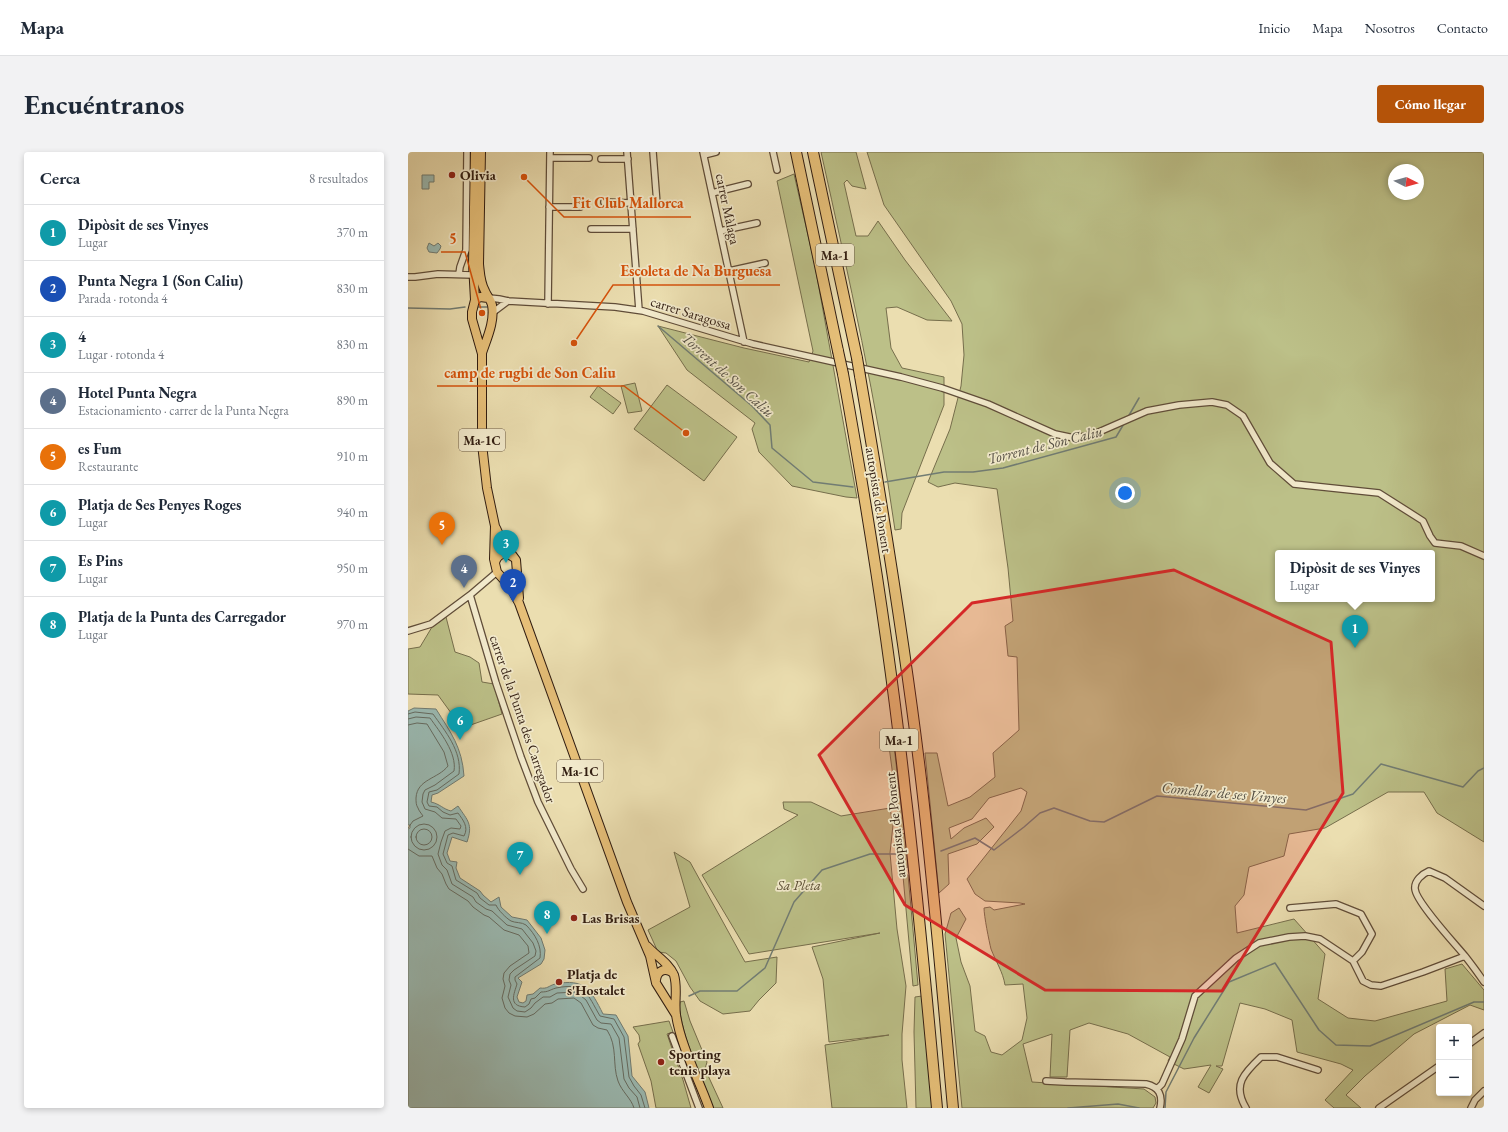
<!DOCTYPE html>
<html lang="es">
<meta charset="utf-8">
<style>
:root{--surface:#fff;--page:#f2f2f3;--text:#1f2937;--muted:#747a83;--line:#e0e1e3;--accent:#b45309}
body{margin:0;font-family:"EB Garamond",serif;background:var(--page);color:var(--text)}
.controls{position:absolute;right:12px;bottom:12px;display:grid;overflow:hidden;border-radius:4px;box-shadow:0 2px 6px #0003}
.controls button{width:36px;height:36px;display:grid;place-items:center;padding:0;border:0;border-bottom:1px solid var(--line);background:var(--surface);color:var(--text);font:20px sans-serif}
.compass{position:absolute;left:980px;top:12px;width:36px;height:36px;border-radius:50%;background:var(--surface);box-shadow:0 2px 6px #0003;rotate:96deg}
.you{position:absolute;left:717px;top:341px;width:14px;height:14px;margin:-10px;border:3px solid #fff;border-radius:50%;background:#1a73e8;box-shadow:0 0 0 6px #1a73e833}
.badge{display:grid;place-items:center;width:26px;height:26px;border-radius:50%;background:var(--accent);color:#fff;font-size:13px;font-weight:700}
.pin{position:absolute;translate:-50% -33px;filter:drop-shadow(0 1px 2px #0008)}
.pin::after{content:'';position:absolute;top:21px;width:14px;height:12px;background:inherit;clip-path:polygon(0 0,100% 0,50% 100%)}
.popup{position:absolute;left:867px;top:398px;width:160px;height:52px;box-sizing:border-box;display:grid;place-content:center;border-radius:4px;background:var(--surface);filter:drop-shadow(0 1px 3px #0005);font-size:13px;white-space:nowrap;color:var(--muted)}
.popup b{font-size:15px;color:var(--text)}
.popup::after{content:'';position:absolute;left:50%;top:100%;margin-left:-8px;border:8px solid transparent;border-top-color:var(--surface)}
.list{margin:0;padding:0;list-style:none}
h2{display:flex;justify-content:space-between;align-items:center;height:52px;margin:0;padding:0 16px;font-size:17px}
h2 small{font-size:13px;font-weight:400;color:var(--muted)}
.list li{display:grid;grid-template-columns:26px 1fr auto;gap:12px;align-items:center;box-sizing:border-box;height:56px;padding:0 16px;border-top:1px solid var(--line)}
.list b{display:block;font-size:15px;white-space:nowrap}
.list p{margin:0;font-size:13px;white-space:nowrap;color:var(--muted)}
.list em{font-size:13px;font-style:normal;color:var(--muted)}
.map{position:relative;flex:none;width:1076px;height:956px;overflow:hidden;border-radius:4px}
header{display:flex;align-items:center;gap:24px;box-sizing:border-box;height:56px;padding:0 20px;background:var(--surface);border-bottom:1px solid var(--line)}
header strong{font-size:19px}
nav{display:flex;gap:22px;margin-inline-start:auto;font-size:14px}
.intro{display:flex;align-items:center;justify-content:space-between;box-sizing:border-box;height:96px;padding:0 24px}
h1{margin:0;font-size:28px}
.button{padding:10px 18px;border-radius:4px;background:var(--accent);color:#fff;font-size:14px;font-weight:700}
main{display:flex;gap:24px;padding:0 24px}
aside{flex:1;background:var(--surface);border-radius:4px;box-shadow:0 2px 6px #0003}
.map>svg:first-child{display:block}
.green{fill:#bcc088;stroke:#766e4c;fill-rule:evenodd}
.water{fill:#9bbbb4;stroke:#717c73}
.lines{fill:none;stroke-linecap:round;stroke-linejoin:round}
.shore{stroke:#666c62;stroke-width:1}
.stream{stroke:#717c73;stroke-width:1.5}
.minor-casing{stroke:#604d39;stroke-width:8}
.primary-casing{stroke:#311d11;stroke-width:10}
.motorway-casing{stroke:#311d11;stroke-width:12}
.minor{stroke:#f2eacc;stroke-width:5.5}
.primary{stroke:#e6bf78;stroke-width:8}
.motorway{stroke:#e6bf78;stroke-width:10}
.motorway-bridge-casing{stroke:#311d11;stroke-width:12;stroke-linecap:butt}
.motorway-bridge{stroke:#e6bf78;stroke-width:10}
.marked{fill:#d62828;fill-opacity:0.2;stroke:#d62828;stroke-width:3;stroke-linejoin:round}
.poi-dot{fill:#8f2418;stroke:#f2eacc;stroke-width:1.5}
.labels{text-anchor:middle;stroke-width:3.5;stroke-linejoin:round;paint-order:stroke}
.shield{fill:#f2eacc;stroke:#6b5a49;stroke-width:1}
.shield-label{font-size:13px;font-weight:bold;fill:#311d11}
.poi-label{font-size:14px;font-weight:bold;fill:#311d11;stroke:#f2eacc;text-anchor:start}
.street-label{font-size:14px;fill:#311d11;stroke:#f2eacc}
.park-label{font-size:14px;font-style:italic;fill:#5b4e35;stroke:#f2eacc}
.water-label{font-size:15px;font-style:italic;fill:#514c42;stroke:#f2eacc}
.leader{fill:none;stroke:#d6530c;stroke-width:1.5}
.callout-dot{fill:#d6530c;stroke:#f2eacc;stroke-width:1.5}
.callout-label{font-size:15px;text-anchor:middle;font-weight:bold;fill:#d6530c;stroke:#f2eacc;stroke-width:3.5;stroke-linejoin:round;paint-order:stroke}
</style>
<header>
<strong>Mapa</strong>
<nav><a>Inicio</a><a>Mapa</a><a>Nosotros</a><a>Contacto</a></nav>
</header>
<div class="intro"><h1>Encuéntranos</h1><a class="button">Cómo llegar</a></div>
<main>
<aside>
<h2>Cerca<small>8 resultados</small></h2>
<ul class="list">
<li><span class="badge" style="background:#0f9aa8">1</span><div><b>Dipòsit de ses Vinyes</b><p>Lugar</p></div><em>370 m</em></li>
<li><span class="badge" style="background:#1a4fb4">2</span><div><b>Punta Negra 1 (Son Caliu)</b><p>Parada · rotonda 4</p></div><em>830 m</em></li>
<li><span class="badge" style="background:#0f9aa8">3</span><div><b>4</b><p>Lugar · rotonda 4</p></div><em>830 m</em></li>
<li><span class="badge" style="background:#5c6f8a">4</span><div><b>Hotel Punta Negra</b><p>Estacionamiento · carrer de la Punta Negra</p></div><em>890 m</em></li>
<li><span class="badge" style="background:#e8710a">5</span><div><b>es Fum</b><p>Restaurante</p></div><em>910 m</em></li>
<li><span class="badge" style="background:#0f9aa8">6</span><div><b>Platja de Ses Penyes Roges</b><p>Lugar</p></div><em>940 m</em></li>
<li><span class="badge" style="background:#0f9aa8">7</span><div><b>Es Pins</b><p>Lugar</p></div><em>950 m</em></li>
<li><span class="badge" style="background:#0f9aa8">8</span><div><b>Platja de la Punta des Carregador</b><p>Lugar</p></div><em>970 m</em></li>
</ul>
</aside>
<div class="map">
<svg width="1076" height="956" viewBox="0 0 1076 956">
<rect width="100%" height="100%" fill="#ebdeb0"/>
<filter id="stains"><feTurbulence type="fractalNoise" baseFrequency=".005" numOctaves="4"/><feColorMatrix values="0 0 0 0 .2 0 0 0 0 .09 0 0 0 0 .02 0 0 0 .5 -.17"/></filter>
<radialGradient id="worn" r=".72"><stop offset=".6" stop-color="#630" stop-opacity="0"/><stop offset="1" stop-color="#630" stop-opacity=".3"/></radialGradient>
<path class="green" d="M413,0H448L458,37L444,34L439,28L436,31L448,84H460L470,69L497,108L544,169L519,168L489,155L478,156L483,196L494,216L536,225V253L494,361L493,377L487,378C469,251 441,126 413,0Z
M459,0H1076V690L1029,661L1016,640H980L917,676L881,682L876,704L841,715L836,743L827,754L829,781L886,767L917,802L910,847L940,866L967,869L1039,849L1037,817L1054,812L1076,838V858L1062,853L1006,882L957,924L938,943L953,956H926L917,948L945,918L933,912L889,900L884,868L857,857L832,851L814,914H808L815,917L801,941L790,935L803,913L776,917L760,909L762,905L720,882L681,871L662,878L659,925H642L644,882L615,892L624,930L736,937L747,945L748,951L745,956H554L537,782L543,761L551,756L558,767L548,786L553,810L562,834L567,879L577,884L583,900L594,903L614,888L619,866L615,832L597,833C595,820 588,810 583,797C581,789 576,764 576,756L582,755L586,758L617,752L612,751L577,749L567,742L559,727L613,659L619,640L613,636L581,646L564,667L541,676L543,687L556,676L578,666L586,675L569,692L540,702L541,732L531,741L517,601H529L540,654L562,645L587,625L585,601L611,578L609,505L600,504L597,474L605,469L600,416L589,337L547,331L530,335L520,330L542,277L553,234L556,203L554,172L543,149L476,53ZM986,18H1010V42H986ZM870,401H1024V447H870Z
M386,22L407,114L449,346L438,345L384,334L351,300L344,277L347,271L279,218L250,174L336,196L401,210L405,199L369,29Z
M227,231L234,259L220,261L213,234Z
M259,233L329,285L296,329L226,277Z
M190,234L213,251L205,262L182,245Z
M38,465L47,500L62,505L71,511L74,530L86,532L94,562L54,576L30,543L0,542V497L12,495L24,475Z
M484,578L496,677L492,678L479,579Z
M375,650H403L433,664L482,656L485,673L482,701L489,777L498,834L494,882V908L499,956H424L417,893L481,883L421,890L415,827L404,795L472,781L341,802L294,723L390,663L376,657Z
M494,681L497,682L500,715L493,716L492,705Z
M266,700L282,710L337,810L369,805L368,831L351,848L342,859L315,862L292,849L282,835L268,809L258,801L250,800L240,778L282,755Z
M500,723L510,833L505,834L495,724Z
M514,844L524,956H508L506,880L507,845Z
M276,849L282,869L299,910L297,917L315,956H305C296,937 268,868 272,850Z
M261,869L265,880L259,882L275,928L283,956H248L243,929L230,892L232,889L231,883L225,875Z"/>
<path class="water" d="M14,23H26V30H21V37H14Z
M21,91L26,94L30,91L33,94L32,97L29,101L21,100L19,96Z
M6,556L28,557C43,581 54,595 56,624L30,641L24,643L23,650C32,652 35,657 43,659L50,654C60,669 65,672 59,690L44,685L39,701L42,709L49,710L48,716L52,726L72,739L75,743L83,750L91,745L93,755L104,765L119,768L133,786L137,798L136,807L133,812L110,826L114,830L109,845L111,850L115,851L118,849L119,843L125,842L132,836C140,837 140,834 147,832C177,826 183,838 195,862L208,863L220,884L224,924L237,940L241,956H0V677L2,676V673H0V559Z"/>
<g class="lines">
<path class="shore" d="M0,562L7,560L25,562C37,579 54,599 51,622L29,638L21,640L19,650L21,654L29,655L35,660L42,663L50,661C55,668 61,675 56,684L45,681L40,683L35,702L39,711L44,714L48,728L69,741L72,746L81,753H88C90,758 98,766 103,769C107,771 114,770 118,773C127,782 134,794 132,806L107,825V828L109,832C106,842 100,854 117,855L121,852L123,847L127,846L133,840C141,840 141,838 148,836C178,830 179,842 192,864L206,867L216,885L221,925L226,934L233,943L237,956
M0,567L8,565L22,566C32,580 49,601 46,619L27,633L17,638L15,642L14,650L17,657L27,660L34,666L48,667L53,674L52,677L43,676L37,679L33,690L30,702L34,713L39,718L44,732L65,745L68,750L78,757L84,759L99,773L114,777L125,791L128,799L127,804L106,818L102,822L101,828L103,833L100,845L105,856L109,859L117,860L123,856L127,851L135,845H142L149,841L168,840L178,848L189,868L193,871L203,872L211,886L216,927L221,936L229,945L232,956
M0,573L9,571L19,572L36,600L40,614C30,627 9,627 8,646C8,650 8,653 10,656C11,659 13,661 15,664L5,669L0,676
M3 685a13 13 0 1 1 26 0a13 13 0 1 1-26 0Z
M8 685a8 8 0 1 1 16 0a8 8 0 1 1-16 0Z
M0,697L11,704H24L29,716L34,722L38,732L41,737L60,749L65,755L76,763L81,765L96,778L111,783L120,794L121,801L102,814L96,821L95,827L97,834L94,846L97,856L101,861L107,864L119,865L126,862L137,852L144,851L150,847L166,846L173,851L185,873L190,876L199,878C210,895 204,912 210,929C214,940 223,946 226,956"/>
<path class="stream" d="M69,155H79
M0,156L42,157L57,155
M250,174L344,254L362,273L364,296L405,330L445,335
M720,265L731,246
M477,330L536,320H565L595,316L708,285L717,270
M533,699L567,686L586,698L616,675L632,661L646,656L682,669L696,670L749,644L898,658L945,642L973,612L1055,635L1070,619L1076,616
M281,844L292,839H329L357,816L386,750L414,718L462,702H493
M660,956L710,952L731,956
M757,956L758,940L786,886L821,830L867,811L911,878L928,893L962,894L1066,850H1076"/>
<defs>
<path id="minor" d="M219,0L231,158
M295,0L336,190
M365,0L369,18
M296,3L308,0
M142,6H181
M193,7H220
M304,41L340,32
M196,50L223,51
M223,54L249,52L245,0
M141,55H172
M183,77H225
M312,79L349,71
M321,119L357,111
M51,122L52,115L58,98L59,0
M0,125H7L30,122L65,123
M81,146L91,147L100,149L207,155L235,159L345,192L493,225L534,236L580,252L647,282L666,286L684,283L739,259L771,253L804,250L819,253L835,264L862,311L886,332L971,341L1015,369L1022,384L1027,391L1053,394L1076,404
M140,152L142,0
M84,161L100,149
M62,443L88,531L113,605L130,650L163,717L175,737
M0,479L23,472L62,443L89,420
M1076,754L1037,726L1021,719C1014,722 1006,729 1007,737C1008,750 1048,793 1057,804C1064,813 1070,821 1076,830
M882,756L928,752L953,762L964,782L954,800L945,809
M264,884L291,956
M1061,892L1076,881
M638,929L657,930L738,932C751,935 755,943 752,956
M749,937L754,932L774,887L787,844L828,806L851,791L881,785L897,784L912,787L945,809L955,829L963,833L973,834L1015,820L1057,804
M838,956C824,933 836,921 853,905H869L910,918
M971,956L1031,914
M1063,956L1067,948L1076,939"/>
<path id="primary" d="M67,0L65,112L67,148
M73,0L71,112C72,121 72,130 77,139C79,144 83,148 84,153C87,169 79,186 74,201
M80,146L72,145L67,148L64,160V167L74,202V292L79,336L87,374L86,407L89,420L103,436L111,451L219,750L242,804L248,831L268,863
M88,376L94,389L108,408L111,446
M87,411C89,402 97,399 105,405
M239,794C248,804 261,811 266,823C270,836 266,850 268,863C273,895 290,925 301,956
M248,828C249,818 258,815 265,821"/>
<path id="motorway" d="M388,0L430,199
M405,0L449,206
M435,222C460,360 482,498 497,638C510,744 519,850 529,956
M452,224C475,358 497,492 513,627C526,737 535,846 545,956"/>
</defs>
<use href="#minor" class="minor-casing"/>
<use href="#primary" class="primary-casing"/>
<use href="#motorway" class="motorway-casing"/>
<use href="#minor" class="minor"/>
<use href="#primary" class="primary"/>
<use href="#motorway" class="motorway"/>
<defs>
<path id="motorway-bridge" d="M430,199L435,222
M449,206L452,224"/>
</defs>
<use href="#motorway-bridge" class="motorway-bridge-casing"/>
<use href="#motorway-bridge" class="motorway-bridge"/>
</g>
<path class="marked" d="M766,418L923,490L935,641L814,839L637,838L497,753L411,603L564,451Z"/>
<g class="poi-dot">
<circle cx="44" cy="23" r="4"/>
<circle cx="166" cy="766" r="4"/>
<circle cx="151" cy="830" r="4"/>
<circle cx="253" cy="910" r="4"/>
</g>
<g class="labels">
<g class="shield">
<rect x="408" y="92" width="38" height="22" rx="3"/>
<rect x="51" y="277" width="46" height="22" rx="3"/>
<rect x="472" y="577" width="38" height="22" rx="3"/>
<rect x="149" y="608" width="46" height="22" rx="3"/>
</g>
<g class="shield-label">
<text x="427" y="108">Ma-1</text>
<text x="74" y="293">Ma-1C</text>
<text x="491" y="593">Ma-1</text>
<text x="172" y="624">Ma-1C</text>
</g>
<g class="poi-label">
<text x="52" y="28">Olivia</text>
<text x="174" y="771">Las Brisas</text>
<text x="159" y="827">Platja de<tspan x="159" dy="16">s'Hostalet</tspan></text>
<text x="261" y="907">Sporting<tspan x="261" dy="16">tenis playa</tspan></text>
</g>
<g class="street-label">
<text transform="translate(320 57) rotate(78)" y="5">carrer Màlaga</text>
<text transform="translate(283 161) rotate(17)" y="5">carrer Saragossa</text>
<text transform="translate(471 348) rotate(81)" y="5">autopista de Ponent</text>
<text transform="translate(115 567) rotate(71)" y="5">carrer de la Punta des Carregador</text>
<text transform="translate(487 673) rotate(-96)" y="5">autopista de Ponent</text>
</g>
<g class="park-label">
<text x="391" y="738">Sa Pleta</text>
</g>
<g class="water-label">
<text transform="translate(320 223) rotate(42)" y="5">Torrent de Son Caliu</text>
<text transform="translate(637 293) rotate(-14)" y="5">Torrent de Son Caliu</text>
<text transform="translate(816 641) rotate(5)" y="5">Comellar de ses Vinyes</text>
</g>
</g>
<path class="leader" d="M116 25L156 65H283M74 161L57 100H33M166 191L205 133H372M278 281L216 234H29"/>
<g class="callout-dot">
<circle cx="116" cy="25" r="4"/>
<circle cx="74" cy="161" r="4"/>
<circle cx="166" cy="191" r="4"/>
<circle cx="278" cy="281" r="4"/>
</g>
<g class="callout-label">
<text x="220" y="56">Fit Club Mallorca</text>
<text x="45" y="92">5</text>
<text x="288" y="124">Escoleta de Na Burguesa</text>
<text x="122" y="226">camp de rugbi de Son Caliu</text>
</g>
<rect width="100%" height="100%" filter="url(#stains)"/>
<rect width="100%" height="100%" fill="url(#worn)"/>
</svg>
<div class="controls">
<button>+</button>
<button>−</button>
</div>
<svg class="compass" viewBox="-18 -18 36 36"><path d="M0-13l5 13h-10z" fill="#e53935"/><path d="M0 13l5-13h-10z" fill="#747a83"/></svg>
<div class="you"></div>
<div class="pin badge" style="left:947px;top:496px;background:#0f9aa8">1</div>
<div class="popup"><b>Dipòsit de ses Vinyes</b>Lugar</div>
<div class="pin badge" style="left:105px;top:450px;background:#1a4fb4">2</div>
<div class="pin badge" style="left:98px;top:411px;background:#0f9aa8">3</div>
<div class="pin badge" style="left:56px;top:436px;background:#5c6f8a">4</div>
<div class="pin badge" style="left:34px;top:393px;background:#e8710a">5</div>
<div class="pin badge" style="left:52px;top:588px;background:#0f9aa8">6</div>
<div class="pin badge" style="left:112px;top:723px;background:#0f9aa8">7</div>
<div class="pin badge" style="left:139px;top:782px;background:#0f9aa8">8</div>
</div>
</main>
